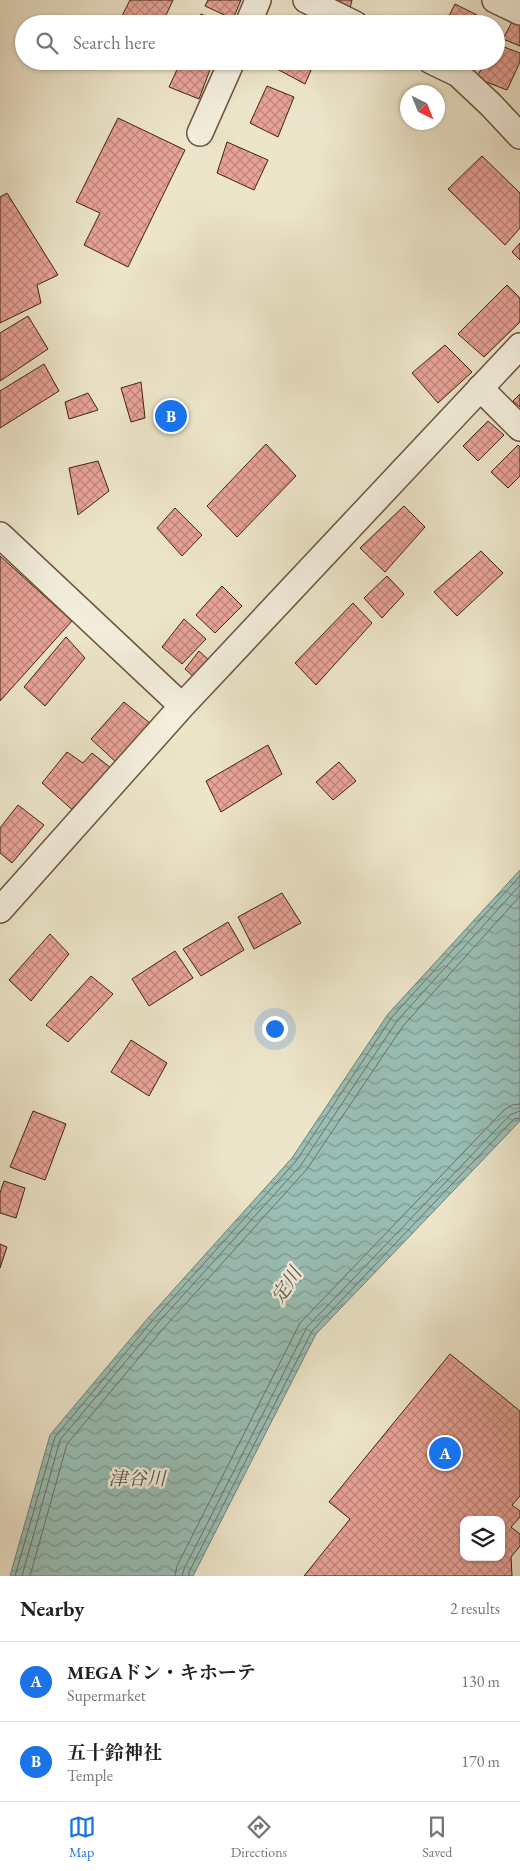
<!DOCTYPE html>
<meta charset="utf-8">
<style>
:root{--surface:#fff;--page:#f6f6f6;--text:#222;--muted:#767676;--line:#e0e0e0;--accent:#1a73e8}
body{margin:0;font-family:"EB Garamond","Noto Serif JP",serif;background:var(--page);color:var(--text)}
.controls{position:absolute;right:15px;bottom:15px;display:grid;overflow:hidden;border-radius:10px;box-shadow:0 1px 4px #0004}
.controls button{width:45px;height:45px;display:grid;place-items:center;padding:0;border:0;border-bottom:1px solid var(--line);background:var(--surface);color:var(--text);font:25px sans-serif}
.compass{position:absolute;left:400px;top:85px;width:45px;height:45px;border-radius:50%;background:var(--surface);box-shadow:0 1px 4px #0004;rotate:137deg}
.you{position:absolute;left:274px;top:1028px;width:18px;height:18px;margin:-12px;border:4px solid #fff;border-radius:50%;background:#1a73e8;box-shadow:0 0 0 8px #1a73e833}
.badge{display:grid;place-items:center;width:32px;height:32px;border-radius:50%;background:var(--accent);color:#fff;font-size:16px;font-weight:700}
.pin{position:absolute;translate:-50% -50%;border:2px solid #fff;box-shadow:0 1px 5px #0006}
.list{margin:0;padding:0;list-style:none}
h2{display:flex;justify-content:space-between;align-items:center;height:65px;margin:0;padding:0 20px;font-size:21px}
h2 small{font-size:16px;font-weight:400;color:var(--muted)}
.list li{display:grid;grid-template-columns:32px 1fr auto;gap:15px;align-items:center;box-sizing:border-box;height:80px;padding:0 20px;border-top:1px solid var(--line)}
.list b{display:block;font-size:19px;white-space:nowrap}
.list p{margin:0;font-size:16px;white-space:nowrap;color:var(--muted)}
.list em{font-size:16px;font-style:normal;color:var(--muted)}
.icon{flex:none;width:28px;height:28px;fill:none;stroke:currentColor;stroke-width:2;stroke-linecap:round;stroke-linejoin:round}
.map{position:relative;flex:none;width:520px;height:1576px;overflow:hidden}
.search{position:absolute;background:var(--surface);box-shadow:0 1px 4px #0004;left:15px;right:15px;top:15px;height:55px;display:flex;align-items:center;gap:12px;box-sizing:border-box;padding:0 18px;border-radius:28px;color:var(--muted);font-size:19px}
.sheet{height:225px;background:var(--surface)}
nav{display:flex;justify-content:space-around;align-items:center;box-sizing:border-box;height:70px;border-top:1px solid var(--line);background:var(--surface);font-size:14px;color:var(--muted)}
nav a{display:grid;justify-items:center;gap:2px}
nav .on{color:var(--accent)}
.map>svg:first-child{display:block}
.water{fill:url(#water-waves);stroke:#768174}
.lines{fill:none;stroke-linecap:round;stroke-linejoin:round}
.shore{stroke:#6e7163;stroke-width:1}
.building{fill:url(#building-cross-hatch);stroke:#422310;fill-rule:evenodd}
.minor-casing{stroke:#6d543e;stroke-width:28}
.minor{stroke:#f3eedd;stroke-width:25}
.labels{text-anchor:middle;stroke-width:5;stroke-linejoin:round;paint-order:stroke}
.water-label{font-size:19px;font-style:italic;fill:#5c5242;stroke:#f3eedd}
</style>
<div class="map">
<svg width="520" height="1576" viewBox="0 0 520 1576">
<defs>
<pattern id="water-waves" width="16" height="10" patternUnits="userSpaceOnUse" patternTransform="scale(1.25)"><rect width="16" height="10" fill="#99bfb6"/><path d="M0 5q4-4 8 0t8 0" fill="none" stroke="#7e9b93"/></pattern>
<pattern id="building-cross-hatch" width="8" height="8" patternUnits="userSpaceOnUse" patternTransform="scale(1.25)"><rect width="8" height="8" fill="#e8a398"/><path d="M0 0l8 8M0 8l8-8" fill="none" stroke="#be847b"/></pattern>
</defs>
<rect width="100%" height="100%" fill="#ede5ca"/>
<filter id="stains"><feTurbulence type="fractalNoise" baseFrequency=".004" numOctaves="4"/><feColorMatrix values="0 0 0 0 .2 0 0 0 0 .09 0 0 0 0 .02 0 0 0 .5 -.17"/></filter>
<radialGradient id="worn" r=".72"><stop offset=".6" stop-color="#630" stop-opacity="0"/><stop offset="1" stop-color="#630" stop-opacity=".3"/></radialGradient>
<path class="water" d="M520,870V1121L316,1334L193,1576H10L50,1435L148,1318L292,1158L388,1014Z"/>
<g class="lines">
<path class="shore" d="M15,1576L55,1437L152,1321L296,1161L392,1017L520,876
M22,1576L60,1440L156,1325L301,1165L397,1021L520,885
M30,1576L67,1444L162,1330L307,1169L403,1026L520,896
M175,1576L177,1566L300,1323L504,1110L512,1105L520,1104
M182,1576L184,1569L307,1327L510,1115L520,1111
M189,1576V1572L312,1331L514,1119L520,1118"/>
</g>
<path class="building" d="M130,0H173L162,24H118Z
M208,0H241L233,19L205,6Z
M323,0H352L350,8Z
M455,4L485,19L483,24H445Z
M201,14L223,24H196Z
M514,18L520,22V46L503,39Z
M496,44L520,53V62L507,90L476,78L486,61H496Z
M181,61H199L211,67L199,99L169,87Z
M280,61H315L305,84L277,69Z
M267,86L294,97L278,137L250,123Z
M118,118L185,150L128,267L84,245L100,213L76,202Z
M227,142L268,160L254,190L217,173Z
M482,156L520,193V228L505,245L448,189Z
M7,193L58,275L37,285L41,303L0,323V197Z
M520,243V260L512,252Z
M507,285L520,298V322L484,357L458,334Z
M28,316L48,349L0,381V333Z
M445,345L472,372L438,403L412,373Z
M44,364L59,391L0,428V391Z
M141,382L145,418L131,422L121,388Z
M88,393L98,410L69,419L65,402Z
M520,394V407L513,401Z
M488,421L504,435L478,461L463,446Z
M266,444L296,476L237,537L207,506Z
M518,445L520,447V476L508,488L491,472Z
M98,461L109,491L78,515L69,468Z
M404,506L425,527L385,572L360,548Z
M175,508L202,535L182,556L157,528Z
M481,551L503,573L457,616L434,592Z
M0,556L72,621L0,701Z
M387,576L404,594L382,618L364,598Z
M222,586L242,606L215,633L196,615Z
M353,603L372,623L316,685L295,663Z
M184,619L206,639L182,664L162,647Z
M66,637L85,658L45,706L24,687Z
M199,651L211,662L196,679L185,669Z
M124,702L151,724L117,763L91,739Z
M268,745L282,774L221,812L206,781Z
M67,752L83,763L92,753L111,768L76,813L42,783Z
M339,762L356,781L333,800L316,782Z
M18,805L44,825L12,863L0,853V828Z
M282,893L301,923L254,949L238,917Z
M228,922L244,950L201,976L183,949Z
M50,934L69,954L31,1001L9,980Z
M175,951L193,978L149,1006L132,979Z
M91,976L113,994L68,1042L46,1025Z
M131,1040L167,1063L149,1096L111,1072Z
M33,1111L66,1124L45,1180L10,1167Z
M4,1181L25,1188L16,1218L0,1213V1193Z
M0,1244L7,1247L0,1268Z
M450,1354L520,1411V1496L512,1505L520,1511V1517L511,1527L520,1534V1546L511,1557L512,1576H304L350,1519L329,1502ZM464,1520H501V1557H464Z"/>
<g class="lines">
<defs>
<path id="minor" d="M306,0L355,24
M495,0L520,12
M248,24L258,0
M431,61L458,74L491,105L520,136
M200,133L232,61
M480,388L520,428
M0,535L182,706
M0,910L182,706L520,346"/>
</defs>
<use href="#minor" class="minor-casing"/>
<use href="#minor" class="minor"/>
</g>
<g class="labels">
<g class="water-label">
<text transform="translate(286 1285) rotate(-57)" y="7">定川</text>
<text x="137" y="1485">津谷川</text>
</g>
</g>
<rect width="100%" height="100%" filter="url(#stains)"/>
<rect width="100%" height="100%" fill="url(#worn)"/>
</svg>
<div class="controls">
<button><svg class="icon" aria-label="layers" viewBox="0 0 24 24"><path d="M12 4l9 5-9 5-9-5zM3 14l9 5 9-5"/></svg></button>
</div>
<svg class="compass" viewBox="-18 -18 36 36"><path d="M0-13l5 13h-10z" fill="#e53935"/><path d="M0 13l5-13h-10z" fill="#767676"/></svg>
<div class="you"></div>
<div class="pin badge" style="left:445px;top:1453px">A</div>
<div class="pin badge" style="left:171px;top:416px">B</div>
<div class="search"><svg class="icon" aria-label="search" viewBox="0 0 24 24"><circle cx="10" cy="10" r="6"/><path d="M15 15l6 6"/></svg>Search here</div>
</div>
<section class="sheet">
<h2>Nearby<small>2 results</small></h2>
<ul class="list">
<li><span class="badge">A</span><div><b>MEGAドン・キホーテ</b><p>Supermarket</p></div><em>130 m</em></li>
<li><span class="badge">B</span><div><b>五十鈴神社</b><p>Temple</p></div><em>170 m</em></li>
</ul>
</section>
<nav>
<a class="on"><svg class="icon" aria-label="map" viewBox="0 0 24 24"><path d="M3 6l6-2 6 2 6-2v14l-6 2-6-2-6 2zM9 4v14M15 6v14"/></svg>Map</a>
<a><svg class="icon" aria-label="directions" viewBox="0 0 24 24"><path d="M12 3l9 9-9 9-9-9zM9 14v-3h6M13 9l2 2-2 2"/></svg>Directions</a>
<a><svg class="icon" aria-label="saved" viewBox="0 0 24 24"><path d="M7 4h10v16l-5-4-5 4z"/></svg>Saved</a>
</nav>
